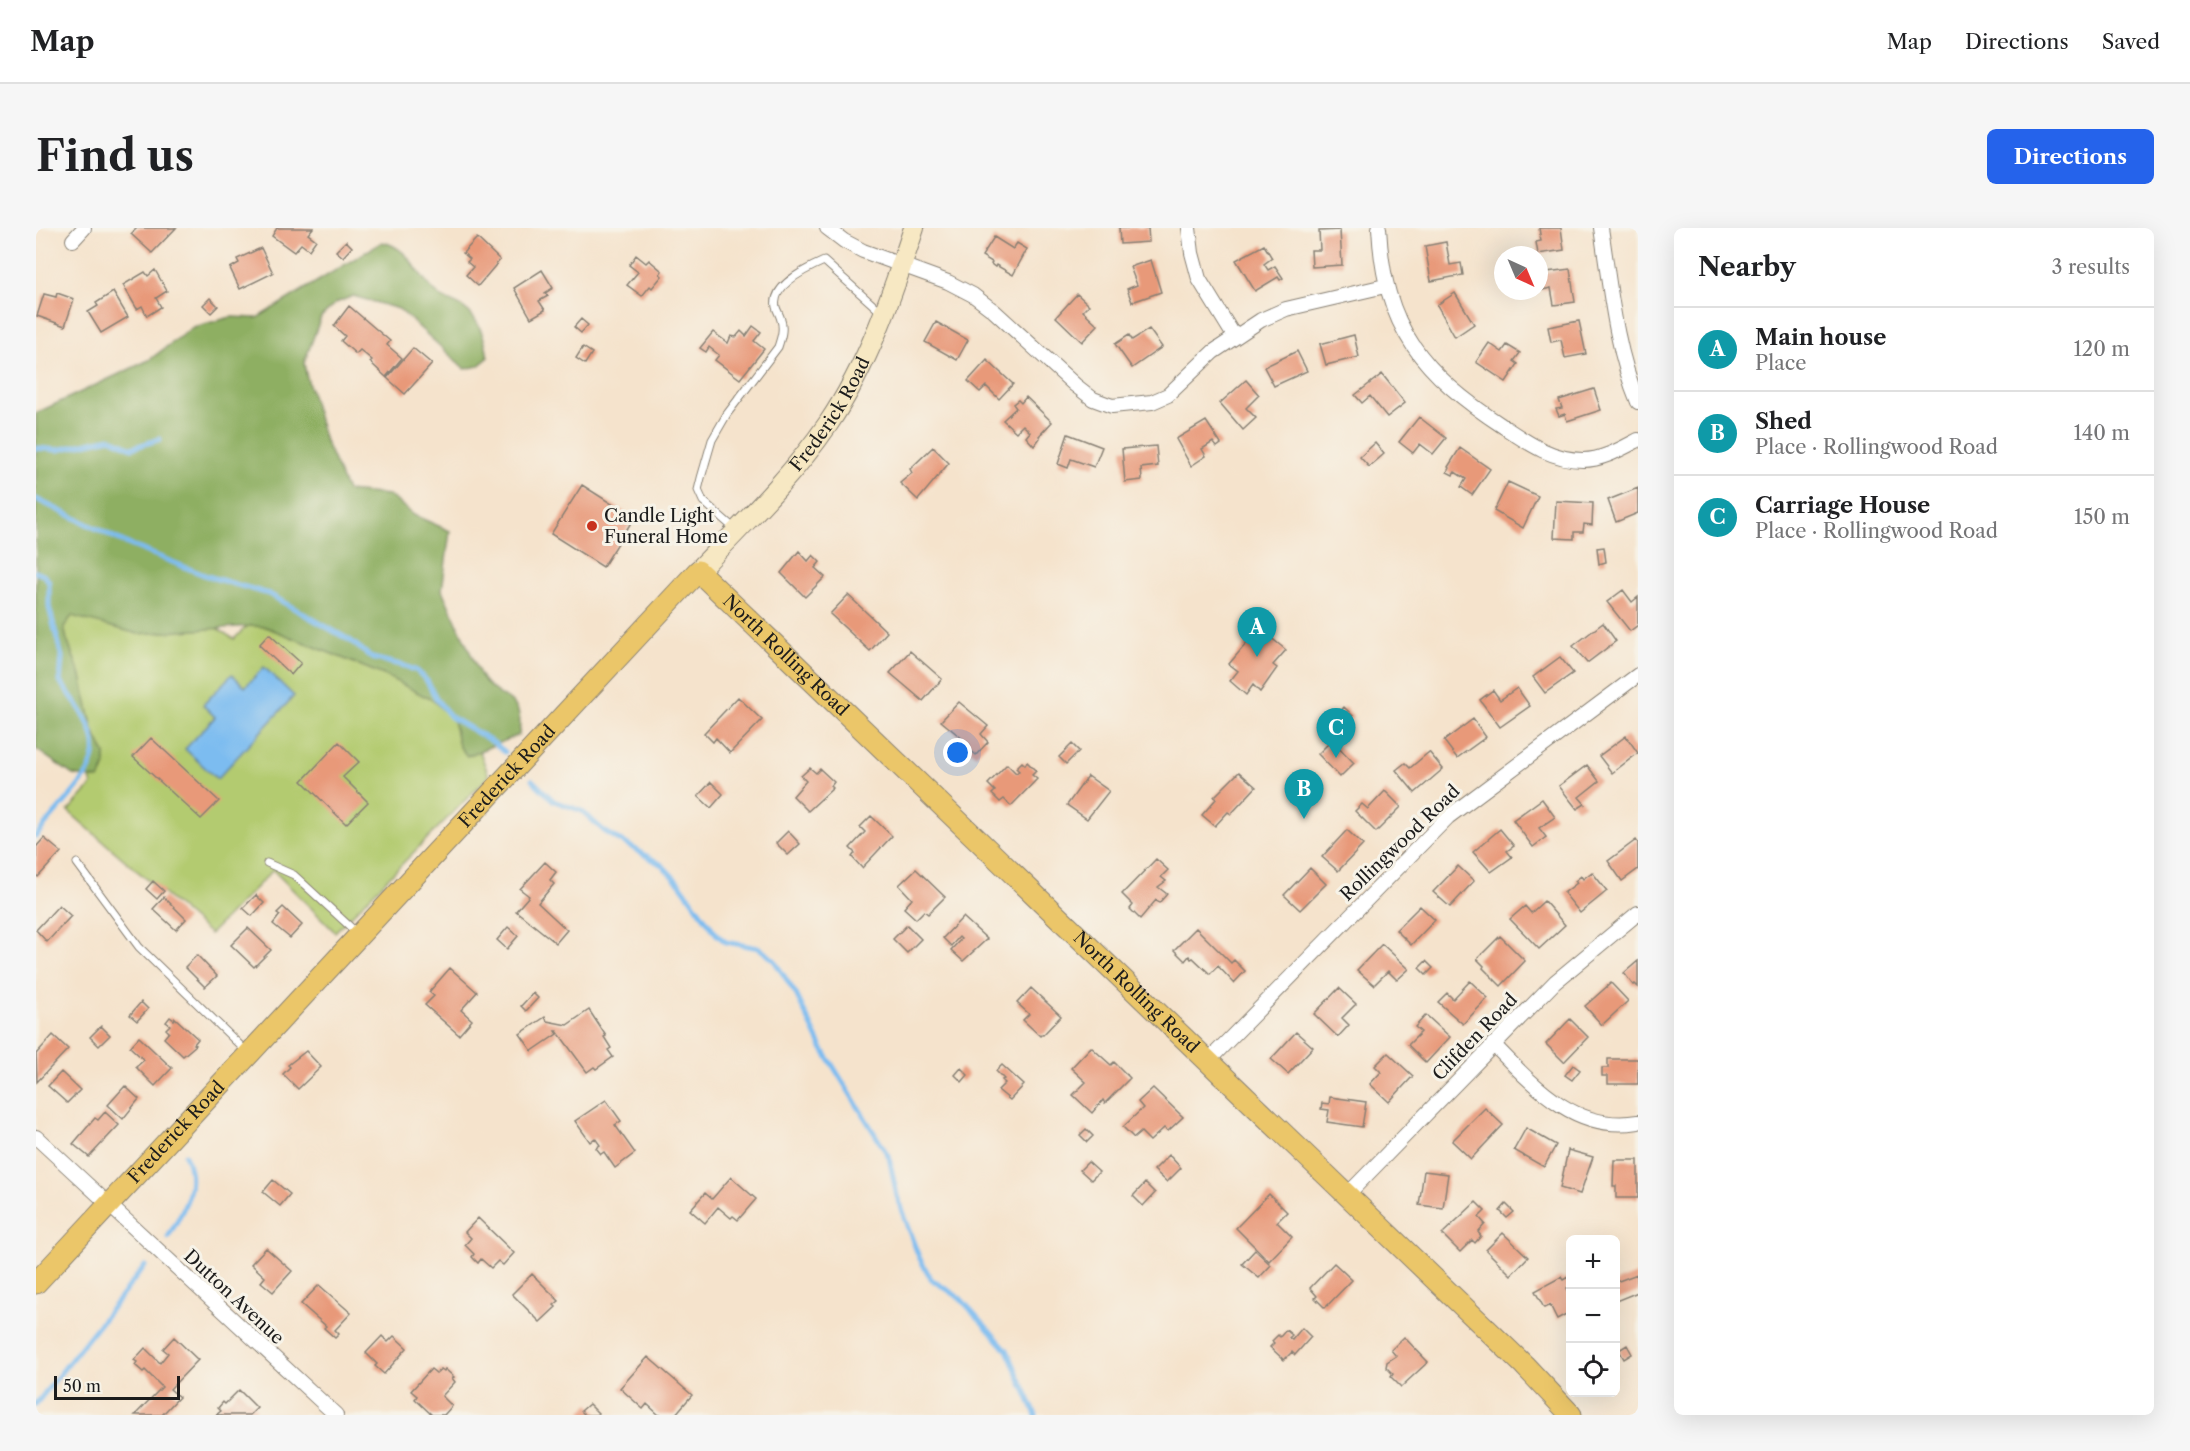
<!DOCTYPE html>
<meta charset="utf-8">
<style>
:root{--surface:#fff;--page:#f6f6f6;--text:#202124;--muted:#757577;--line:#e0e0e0;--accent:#2563eb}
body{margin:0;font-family:"Libre Caslon Text",serif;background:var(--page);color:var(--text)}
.controls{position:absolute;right:18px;bottom:18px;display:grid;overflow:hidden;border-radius:9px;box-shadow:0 6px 24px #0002}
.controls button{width:54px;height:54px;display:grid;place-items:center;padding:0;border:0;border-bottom:2px solid var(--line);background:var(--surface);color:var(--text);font:30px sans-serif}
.compass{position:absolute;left:1458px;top:18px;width:54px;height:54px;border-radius:50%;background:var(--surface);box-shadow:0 6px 24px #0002;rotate:136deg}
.scale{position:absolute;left:18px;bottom:15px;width:126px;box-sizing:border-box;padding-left:6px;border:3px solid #1c1c1c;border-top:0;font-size:16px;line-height:21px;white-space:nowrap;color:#1c1c1c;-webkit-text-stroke:4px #f7f3e8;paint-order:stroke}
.you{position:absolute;left:922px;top:525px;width:21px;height:21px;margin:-15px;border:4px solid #fff;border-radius:50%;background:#1a73e8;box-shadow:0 0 0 9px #1a73e833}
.badge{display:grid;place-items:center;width:39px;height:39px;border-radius:50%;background:var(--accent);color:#fff;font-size:20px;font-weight:700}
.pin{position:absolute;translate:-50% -50px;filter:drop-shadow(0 2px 3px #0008)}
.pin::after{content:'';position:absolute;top:32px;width:21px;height:18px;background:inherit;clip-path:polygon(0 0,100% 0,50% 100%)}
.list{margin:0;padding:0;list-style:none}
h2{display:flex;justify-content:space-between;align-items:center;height:78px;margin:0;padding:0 24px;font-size:26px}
h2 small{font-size:20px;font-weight:400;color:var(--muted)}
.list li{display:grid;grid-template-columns:39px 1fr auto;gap:18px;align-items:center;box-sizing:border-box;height:84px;padding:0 24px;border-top:2px solid var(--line)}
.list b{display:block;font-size:22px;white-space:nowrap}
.list p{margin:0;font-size:20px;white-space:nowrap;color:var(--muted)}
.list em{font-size:20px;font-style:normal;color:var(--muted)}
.icon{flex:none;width:33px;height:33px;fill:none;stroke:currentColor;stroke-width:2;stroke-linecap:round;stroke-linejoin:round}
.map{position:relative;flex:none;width:1602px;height:1187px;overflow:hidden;border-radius:9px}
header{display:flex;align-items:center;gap:36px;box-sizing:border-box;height:84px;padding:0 30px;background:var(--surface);border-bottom:2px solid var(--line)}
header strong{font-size:28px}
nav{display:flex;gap:33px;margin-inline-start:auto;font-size:21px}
.intro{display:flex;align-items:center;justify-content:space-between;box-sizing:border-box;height:144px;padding:0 36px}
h1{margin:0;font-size:42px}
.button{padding:15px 27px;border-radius:9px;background:var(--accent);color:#fff;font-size:21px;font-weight:700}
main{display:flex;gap:36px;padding:0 36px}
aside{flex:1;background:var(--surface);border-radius:9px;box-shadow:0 6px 24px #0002}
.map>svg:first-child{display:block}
.green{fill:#b3cb70;stroke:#687446;stroke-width:1.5}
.forest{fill:#8eaf62;stroke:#55663f;stroke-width:1.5}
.water{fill:#7cbcf0;stroke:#4c6c86;stroke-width:1.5}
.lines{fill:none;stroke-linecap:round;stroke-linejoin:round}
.stream{stroke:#7cbcf0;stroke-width:5}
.building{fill:#e89979}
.lane-casing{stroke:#888074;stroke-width:9}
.street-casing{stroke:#888074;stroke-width:16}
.secondary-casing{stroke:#888074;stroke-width:22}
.primary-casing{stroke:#888074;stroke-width:23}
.lane{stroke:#fff;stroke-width:7}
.street{stroke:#fff;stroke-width:14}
.secondary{stroke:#f7e8c3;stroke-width:20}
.primary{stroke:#ebc669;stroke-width:21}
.poi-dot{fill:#c8321e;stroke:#f7f3e8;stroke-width:2}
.labels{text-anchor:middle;stroke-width:6;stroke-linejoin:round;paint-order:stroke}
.street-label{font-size:18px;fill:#1c1c1c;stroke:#f7f3e8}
.poi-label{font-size:18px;fill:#1c1c1c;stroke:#f7f3e8;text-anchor:start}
</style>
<header>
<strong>Map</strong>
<nav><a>Map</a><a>Directions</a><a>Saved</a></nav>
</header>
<div class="intro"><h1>Find us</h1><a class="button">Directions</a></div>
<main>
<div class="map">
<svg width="1602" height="1187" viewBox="0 0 1602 1187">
<rect width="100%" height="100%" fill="#f7f3e8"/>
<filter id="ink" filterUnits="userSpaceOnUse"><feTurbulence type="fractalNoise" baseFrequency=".0167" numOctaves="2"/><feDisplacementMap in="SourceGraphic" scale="12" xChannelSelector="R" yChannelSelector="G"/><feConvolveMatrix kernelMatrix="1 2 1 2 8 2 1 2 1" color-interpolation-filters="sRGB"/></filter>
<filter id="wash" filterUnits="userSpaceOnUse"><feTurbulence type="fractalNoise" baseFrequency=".008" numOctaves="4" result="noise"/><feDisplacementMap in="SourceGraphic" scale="24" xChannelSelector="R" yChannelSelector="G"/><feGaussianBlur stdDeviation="1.35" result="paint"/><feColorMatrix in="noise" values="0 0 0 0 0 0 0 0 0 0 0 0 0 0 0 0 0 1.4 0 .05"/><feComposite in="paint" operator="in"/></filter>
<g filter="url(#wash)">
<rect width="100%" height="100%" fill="#f5e3cc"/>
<path class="green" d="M41,313L198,411L220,389L428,482L453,548L299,704L237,642L174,706L32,583L56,557L0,376V356Z"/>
<path class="forest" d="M346,14C375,19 382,51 403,67C416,76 427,75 438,90C447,102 450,115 452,130L442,138L429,141L363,81L317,68L300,75L285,89L268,135L270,146L288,210L311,263L353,267L378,287L414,303L406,362L443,444C445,448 448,453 451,456C471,476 488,469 483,507L431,528L423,518L417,492L398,473L350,448L230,399L216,398L102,406L36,388L28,399L31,412L45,448L57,502L69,526V539L63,551L37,547L0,521V185L113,132L157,99L195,89L221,90Z"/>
<path class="water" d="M228,439L258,468L181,551L149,521L179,489L167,477L196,446L209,459Z"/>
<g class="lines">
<path class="stream" d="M0,220L22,222L74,210L96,220L124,211
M0,271L94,317L171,348L233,366L315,413L336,430L369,438L381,443L391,453L401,472L415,489L454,512L469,524
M0,344L9,348L13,354V379L26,429L24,454C89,532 51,544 0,608
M496,552L518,573L546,583L568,603L626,637L644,656L681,707L690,714L723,720L737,731L760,766L786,820L853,929L861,968L870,995L883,1029L895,1051L924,1070L971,1122L1000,1187
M132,1009C147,983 164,957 149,927
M0,1176L109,1038"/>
</g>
<g id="blocks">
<path class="building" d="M101,0H140L116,25L95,6Z
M241,0H277L272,6L280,12L273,22L265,16L258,24L236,8Z
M1083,0H1112L1113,14L1084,16Z
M1503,0H1525L1528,22L1502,26L1500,14L1505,13Z
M1304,2L1306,37L1276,39L1275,22H1284L1283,3Z
M958,9L977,21L981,15L991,21L977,47L960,37L959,39L955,36L956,34L946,28Z
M441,10L464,32L442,58L430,47L437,39L431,34L434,31L427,25Z
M310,13L316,19L307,29L300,23Z
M1410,14L1414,37L1425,35L1427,47L1395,53L1389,18Z
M1228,17L1236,30L1228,36L1232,42L1239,38L1247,50L1244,52L1242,49L1219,63L1200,32Z
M225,20L237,45L204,61L194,40L203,35L201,31Z
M600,27L610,35L613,32L626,43L624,46L626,48L616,60L614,58L606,68L591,57L602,44L593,37Z
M1115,32L1125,64L1096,74L1091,61L1101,57L1094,39Z
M1534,41L1539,74L1518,77L1515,60L1506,62L1503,45Z
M119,42L131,63L120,70L125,79L111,88L106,78L101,81L87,57L109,44L112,48Z
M506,42L517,60L509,65L512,68L503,73L509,82L495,90L478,60Z
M77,64L92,89L65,105L52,84L62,78L60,75Z
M21,65L38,71L29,98L1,88L8,66L20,69Z
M1419,65L1438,96L1419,109L1401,77Z
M1041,66L1053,77L1047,83L1062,97L1046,114L1020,89Z
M174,70L182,78L175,85L167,77Z
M313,78L354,113L351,117L366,130L350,149L334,134L336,132L324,122L320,126L305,113L309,108L298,98Z
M545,91L552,97L545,105L538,99Z
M1543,93L1550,126L1529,130L1525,112L1515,114L1512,99Z
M900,94L932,112L921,132L889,114Z
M717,98L725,104L718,113L728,121L704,151L679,132L683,127L673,119L670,124L664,120L677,104L692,115L695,108L700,109L705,103L710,108Z
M1113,101L1126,119L1096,140L1079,116L1093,107L1096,112Z
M1318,107L1323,129L1290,137L1284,116Z
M1453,115L1466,124L1471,117L1484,125L1478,133L1482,136L1470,154L1440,134Z
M547,119L556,125L549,136L540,130Z
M377,120L396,136L369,166L351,150Z
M1261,123L1271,143L1238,158L1228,139Z
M951,132L977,156L963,171L950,158L944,164L932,153Z
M1346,146L1369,175L1351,189L1334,168L1326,175L1319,167Z
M1210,152L1223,167L1210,180L1220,190L1207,202L1184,175Z
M1558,161L1565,182L1531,193L1529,186L1523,188L1520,181L1526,180L1523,172Z
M990,169L1016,194L1003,208L1004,210L998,218L990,209L994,204L987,197L980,204L967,192L980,180L977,176L982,172L985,175Z
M1383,189L1410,210L1397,226L1384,216L1377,225L1363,214Z
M1170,193L1185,216L1181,219L1177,214L1166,221L1170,228L1155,238L1140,211Z
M1032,206L1066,219L1058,239L1035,231L1032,240L1022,236Z
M1339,215L1348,226L1333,239L1324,229Z
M1120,218L1122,238L1105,240L1106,252L1089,254L1086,221Z
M897,219L913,235L882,272L864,255L876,245L874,241Z
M1424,220L1454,241L1436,267L1425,259L1430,251L1419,244L1417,247L1411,244L1413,240L1412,239Z
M1472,254L1502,268L1487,300L1458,283Z
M546,257L598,290L567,339L515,306Z
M1602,260V285L1580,294L1572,272Z
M1520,273L1557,275L1556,297L1548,296L1547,304H1538V311L1518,310Z
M1568,319L1570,334L1563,336L1561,320Z
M763,323L772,333L777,327L784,334L779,340L789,349L769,369L745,345Z
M1587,362L1596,374L1602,369V397L1594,403L1571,374Z
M812,367L851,404L834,423L794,386Z
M1567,395L1580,413L1551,435L1537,418Z
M1221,403L1228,404L1250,422L1237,437L1241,440L1224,464L1217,457L1210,467L1194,453L1202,443L1193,436Z
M233,406L265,435L255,447L223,417Z
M874,423L906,451L887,473L854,445Z
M1524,429L1537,445L1509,465L1497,449Z
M1481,460L1494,478L1464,499L1444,472L1457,462L1464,472Z
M702,469L726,492L694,525L680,510L677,514L668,505Z
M923,474L952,498L945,506L952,514L940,527L931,519L934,517L905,493Z
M1308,479L1317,488L1308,497L1300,488Z
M1437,491L1450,509L1421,530L1408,513Z
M1590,508L1602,525L1576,545L1563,528Z
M115,510L183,573L165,591L97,529Z
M1296,512L1318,535L1304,549L1282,526Z
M303,514L323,534L307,549L332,574L310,596L266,553Z
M1036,516L1043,523L1030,536L1023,529Z
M1393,524L1407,541L1379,565L1360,542L1369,535L1374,540Z
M986,534L989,537L991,534L1000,543L996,547L1001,551L975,578L968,571L964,574L956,566L959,563L952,556L971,536L980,545L983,543L980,540Z
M1551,537L1563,553L1543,569L1549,576L1541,581L1523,558Z
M774,540L780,545L784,541L798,554L795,558L797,560L772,583L757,568L770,553L765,548Z
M1203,544L1220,559L1195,586L1192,584L1179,598L1166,587L1180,571L1178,569Z
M1052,548L1073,563L1051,591L1031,577Z
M675,554L687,566L675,580L662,568Z
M1349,563L1365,579L1340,604L1319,583L1326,576L1332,581Z
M1506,571L1519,589L1503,600L1510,609L1497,619L1477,592Z
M835,588L856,608L826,640L816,629L819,625L814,620L829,604L824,599Z
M1464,601L1478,618L1471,623L1476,629L1455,644L1437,624Z
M1311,602L1327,617L1302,643L1286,629Z
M752,603L764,616L752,627L740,615Z
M8,610L25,624L2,649L0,647V619Z
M1600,612L1602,615V641L1586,653L1572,633Z
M1120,631L1132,642L1125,649L1130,653L1122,659L1131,666L1123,675L1120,672L1104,691L1094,681L1097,677L1086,666Z
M509,634L520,644L514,652L518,656L502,675L531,702L520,715L480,683L493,668L484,661Z
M1422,638L1438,653L1414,679L1397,664Z
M1274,640L1290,656L1264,682L1248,667Z
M880,641L909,669L892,686L888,683L880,691L868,680L876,671L863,657Z
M1556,644L1571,663L1544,685L1528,665L1541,655L1539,653L1545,648L1547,651Z
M117,653L128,663L121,671L110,661Z
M220,667L228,675L216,688L207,680Z
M128,669L150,691L140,702L117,681Z
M1508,673L1529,697L1503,721L1474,691L1489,678L1495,685Z
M23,677L35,688L11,714L0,702Z
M1384,678L1399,692L1375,717L1360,702Z
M247,679L266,697L254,710L237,696L244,687L241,685Z
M927,689L951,711L927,733L915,722L925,711L923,709L915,718L907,710Z
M871,697L885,711L871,725L857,711Z
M472,699L482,708L471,721L461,712Z
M212,700L235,722L218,739L195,717Z
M1160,700L1195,735L1198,732L1209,743L1198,755L1182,738L1174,746L1157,730L1155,731L1153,728L1149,733L1138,722Z
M1464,708L1489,733L1465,758L1447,740L1448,738L1441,731Z
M1346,716L1373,741L1361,752L1352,743L1338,757L1321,742Z
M161,727L181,748L169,759L149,739Z
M1390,733L1397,740L1390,747L1383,740Z
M1602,733V759L1599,756L1597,757L1588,745Z
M414,740L441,764L425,782L436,792L423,807L389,777L398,768L393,764Z
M1434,753L1452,770L1427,796L1402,774L1411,765L1417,771Z
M1575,755L1592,773L1566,797L1549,778Z
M995,760L1025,788L1007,807L1006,806L1004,808L987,792L993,786L981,775Z
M1303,760L1320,776L1306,790L1313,797L1302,809L1278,786Z
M497,765L502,770L490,783L485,778Z
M105,774L112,781L101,793L94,787Z
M553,782L570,808L568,809L575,820L572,822L577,829L560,841L558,839L551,844L521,803H519L521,806L496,823L484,806L509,789L511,793L531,797Z
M1390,787L1414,809L1390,835L1372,817L1385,804L1379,799Z
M134,789L138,792L139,790L162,811L158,816L160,817L147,828L128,810L133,804L130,801L134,797L130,794Z
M1534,791L1552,809L1528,834L1510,816Z
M65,798L74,807L63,818L54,809Z
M1260,804L1277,819L1252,846L1235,831Z
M17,807L32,821L1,854L0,826Z
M103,809L136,840L119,858L100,839L108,832L94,819Z
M1055,819L1075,837L1078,834L1094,850L1069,875L1067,872L1056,885L1037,867L1050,854L1035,840Z
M270,823L285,839L262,861L247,846L254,839L252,837Z
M1352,825L1377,848L1353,874L1334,856L1345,844L1339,838Z
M1572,831H1602V856H1572V848H1566V840H1572Z
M966,837L988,857L974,872L962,862L969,855L966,852L968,851L960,843Z
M1537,837L1544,842L1536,852L1529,847Z
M925,840L932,847L926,854L919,847Z
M25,844L44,862L31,875L12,858Z
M89,858L103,871L87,891L72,877Z
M1117,860L1147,889L1132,903L1128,900L1114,913L1105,904L1098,910L1087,899L1107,880L1102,874Z
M1294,869L1330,874L1326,899L1291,894L1293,882L1285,881L1286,875L1293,876Z
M570,872L585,893L579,897L599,925L579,940L568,924L565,926L560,920L564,917L559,910L554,914L539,893Z
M1449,880L1467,897L1435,931L1416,913Z
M69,884L83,897L53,929L37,916L59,890L62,892Z
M1490,900L1520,917L1508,939L1478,922Z
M1050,901L1057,908L1051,914L1044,907Z
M1532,922L1557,929L1544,966L1524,960Z
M1133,927L1145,940L1131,954L1118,942Z
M1578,932H1602V970H1580V958H1577Z
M1052,934L1063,944L1055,952L1044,942Z
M1388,943L1412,946L1407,980L1383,977Z
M695,949L720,971L702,992L697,988L695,990L682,979L669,995L654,982L669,965L676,971Z
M237,952L254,966L244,978L227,964Z
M1109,955L1119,965L1107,978L1097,968Z
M1233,966L1251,984L1241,994L1256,1009L1233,1033L1200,1000Z
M1440,974L1449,983L1443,989L1449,996L1442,1004L1445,1008L1439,1015L1436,1012L1424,1024L1406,1006Z
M1470,976L1478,984L1471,990L1464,983Z
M442,990L478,1025L467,1037L462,1033L455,1040L445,1031L442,1035L436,1029L438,1026L429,1017L435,1010L429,1004Z
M1467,1005L1492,1029L1475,1047L1450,1022Z
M230,1020L256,1043L237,1064L225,1054L229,1049L215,1036Z
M1219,1022L1235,1037L1223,1050L1206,1036Z
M1298,1035L1316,1052L1289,1080L1279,1070L1281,1068L1274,1060Z
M496,1046L523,1073L518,1077L520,1079L504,1094L476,1066Z
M1601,1046L1602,1064L1580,1073V1054Z
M1525,1049L1527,1052L1532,1049L1534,1053V1059L1531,1060L1534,1067V1084L1521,1091L1514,1077L1508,1080L1499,1063Z
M283,1057L315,1085L299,1102L303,1106L299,1110L288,1100L290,1098L265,1076Z
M1266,1100L1275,1109L1259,1127L1256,1124L1248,1132L1234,1119L1238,1115L1236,1113L1242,1107L1244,1109L1250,1102L1256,1107L1253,1110L1256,1112Z
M346,1108L352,1114L358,1108L371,1120L348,1146L339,1138L341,1136L330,1125Z
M138,1109L162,1132L134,1161L143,1169L126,1187H99L126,1159L109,1142L107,1144L99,1137L101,1134L98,1132L109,1120L124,1135L132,1125L127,1121Z
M1368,1109L1392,1134L1365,1159L1355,1149L1357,1146L1350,1139L1351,1134L1360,1128L1355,1122Z
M1591,1117L1596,1126L1588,1131L1583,1122Z
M612,1129L656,1167L639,1187H623L611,1176L607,1181L584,1160Z
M395,1141L400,1145L405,1141L408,1143L409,1141L418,1149L416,1150L419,1154L406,1168L416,1178L408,1187H396L379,1171L381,1168L375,1163Z
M203,1162L221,1180L214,1187H180L185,1183L182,1180L187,1174L189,1176Z
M553,1176L562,1185L560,1187H549L545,1183Z"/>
</g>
</g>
<g filter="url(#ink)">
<use href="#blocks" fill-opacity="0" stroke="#888074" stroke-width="1.5"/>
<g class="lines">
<defs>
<path id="lane" d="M700,302L667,273L662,262L665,250L676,212L691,186L742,119C745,110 748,101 745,92C744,87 741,83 740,79C735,57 772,40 788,33L845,84
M41,635L103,719L212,825
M231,635L258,647L322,706"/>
<path id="street" d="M791,0L808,13L827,23L912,54L937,67L958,83L1039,157L1057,171L1076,178L1116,174L1132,167L1177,124L1225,92L1250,81L1349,58
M1153,0L1156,25L1163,51L1198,108
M1343,0C1348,100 1386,145 1468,199C1492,215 1516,232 1547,232C1566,232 1585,221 1602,212
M1565,0C1574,58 1579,119 1602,174
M37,12L48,0
M1457,816C1497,857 1539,905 1602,894
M1171,834L1412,589L1602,447
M0,909L300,1187
M1310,968L1519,754L1602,685"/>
<g id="secondary">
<path id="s1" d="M662,343C707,296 755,250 792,196C832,137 856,67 878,0"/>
</g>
<g id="primary">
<path id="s2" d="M0,1055L662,343L1488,1137L1535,1187"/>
</g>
</defs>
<use href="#lane" class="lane-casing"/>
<use href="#street" class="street-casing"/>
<use href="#secondary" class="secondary-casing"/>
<use href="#primary" class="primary-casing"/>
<use href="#lane" class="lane"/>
<use href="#street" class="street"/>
<use href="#secondary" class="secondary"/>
<use href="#primary" class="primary"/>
</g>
</g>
<circle class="poi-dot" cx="556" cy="298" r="6"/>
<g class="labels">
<g class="street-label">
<text dy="6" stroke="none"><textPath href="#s1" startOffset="206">Frederick Road</textPath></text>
<text dy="6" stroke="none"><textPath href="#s2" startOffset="1094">North Rolling Road</textPath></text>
<text dy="6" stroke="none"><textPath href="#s2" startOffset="692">Frederick Road</textPath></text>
<text transform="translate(1364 615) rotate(-44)" y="6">Rollingwood Road</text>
<text dy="6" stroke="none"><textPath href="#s2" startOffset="1580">North Rolling Road</textPath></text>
<text transform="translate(1439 809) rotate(-46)" y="6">Clifden Road</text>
<text dy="6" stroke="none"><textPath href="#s2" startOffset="206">Frederick Road</textPath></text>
<text transform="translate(198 1069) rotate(43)" y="6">Dutton Avenue</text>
</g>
<g class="poi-label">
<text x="568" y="294">Candle Light<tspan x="568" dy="21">Funeral Home</tspan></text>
</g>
</g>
</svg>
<div class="controls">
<button>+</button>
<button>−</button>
<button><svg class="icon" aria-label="locate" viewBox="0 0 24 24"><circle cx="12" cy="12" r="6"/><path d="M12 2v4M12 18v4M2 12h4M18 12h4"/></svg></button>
</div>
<svg class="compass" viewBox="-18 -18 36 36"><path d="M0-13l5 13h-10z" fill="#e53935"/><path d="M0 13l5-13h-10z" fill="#757577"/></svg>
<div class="scale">50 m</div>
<div class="you"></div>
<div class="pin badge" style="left:1221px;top:429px;background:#0f9aa8">A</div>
<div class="pin badge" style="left:1268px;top:591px;background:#0f9aa8">B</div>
<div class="pin badge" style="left:1300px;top:530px;background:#0f9aa8">C</div>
</div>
<aside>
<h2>Nearby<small>3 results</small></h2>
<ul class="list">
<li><span class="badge" style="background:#0f9aa8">A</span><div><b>Main house</b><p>Place</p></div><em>120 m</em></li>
<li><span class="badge" style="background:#0f9aa8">B</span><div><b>Shed</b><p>Place · Rollingwood Road</p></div><em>140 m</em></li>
<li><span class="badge" style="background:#0f9aa8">C</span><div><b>Carriage House</b><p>Place · Rollingwood Road</p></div><em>150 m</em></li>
</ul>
</aside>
</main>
